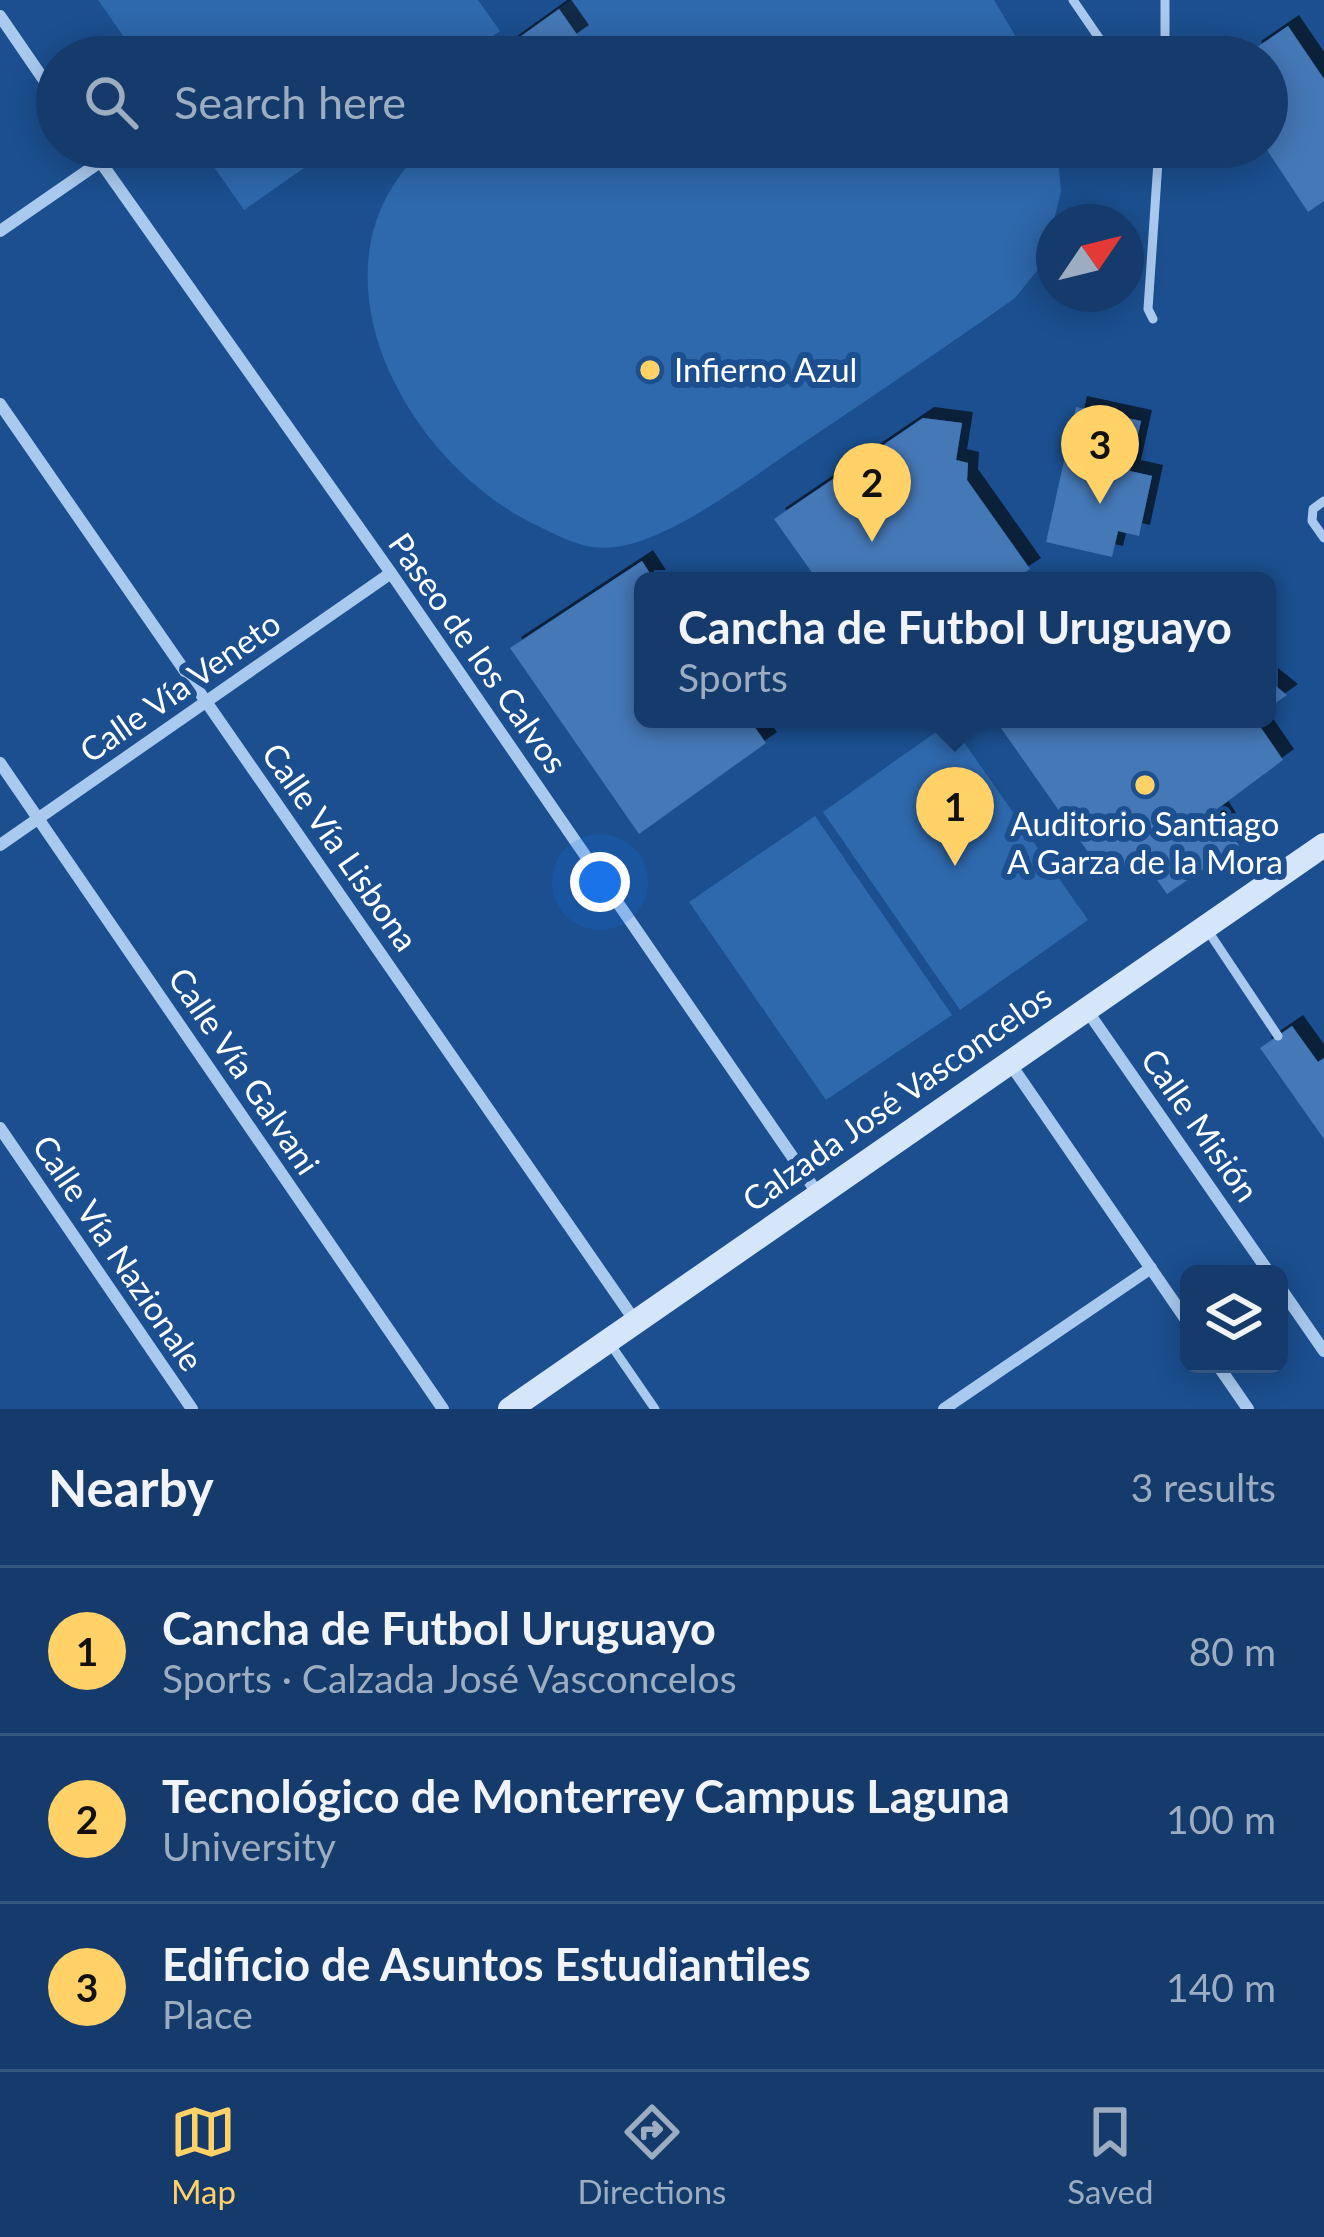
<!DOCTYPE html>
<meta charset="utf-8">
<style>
:root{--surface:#143b6b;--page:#214673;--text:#f1f3f6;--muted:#9dadc1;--line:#33557e;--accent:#ffd166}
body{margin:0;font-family:Lato,sans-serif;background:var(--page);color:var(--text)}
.controls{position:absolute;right:36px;bottom:36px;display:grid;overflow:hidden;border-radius:18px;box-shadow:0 6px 30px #0003}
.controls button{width:108px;height:108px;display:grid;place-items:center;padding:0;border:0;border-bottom:3px solid var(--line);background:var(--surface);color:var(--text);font:60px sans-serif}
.compass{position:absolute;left:1036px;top:204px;width:108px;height:108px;border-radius:50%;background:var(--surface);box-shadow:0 6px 30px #0003;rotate:55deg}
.you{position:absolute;left:600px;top:882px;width:42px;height:42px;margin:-30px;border:9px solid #fff;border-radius:50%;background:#1a73e8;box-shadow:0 0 0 18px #1a73e833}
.badge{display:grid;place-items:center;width:78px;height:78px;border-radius:50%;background:var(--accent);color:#111;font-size:39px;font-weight:700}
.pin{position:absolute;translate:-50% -99px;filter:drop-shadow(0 3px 6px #0008)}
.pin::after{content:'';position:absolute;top:63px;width:42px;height:36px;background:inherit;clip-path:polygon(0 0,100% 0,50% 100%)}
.popup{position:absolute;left:634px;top:572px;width:642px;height:156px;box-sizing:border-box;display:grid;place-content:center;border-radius:18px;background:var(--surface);filter:drop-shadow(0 3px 9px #0005);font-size:39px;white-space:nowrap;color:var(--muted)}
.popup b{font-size:45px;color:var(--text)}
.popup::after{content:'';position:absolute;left:50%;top:100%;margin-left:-24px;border:24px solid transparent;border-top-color:var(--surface)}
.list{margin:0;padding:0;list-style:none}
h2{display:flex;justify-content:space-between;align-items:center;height:156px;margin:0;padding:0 48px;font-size:51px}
h2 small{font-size:39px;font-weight:400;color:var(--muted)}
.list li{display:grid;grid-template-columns:78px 1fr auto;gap:36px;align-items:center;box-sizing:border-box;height:168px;padding:0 48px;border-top:3px solid var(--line)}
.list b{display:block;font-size:45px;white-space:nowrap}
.list p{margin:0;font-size:39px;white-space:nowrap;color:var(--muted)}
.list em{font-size:39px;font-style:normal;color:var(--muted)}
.icon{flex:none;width:66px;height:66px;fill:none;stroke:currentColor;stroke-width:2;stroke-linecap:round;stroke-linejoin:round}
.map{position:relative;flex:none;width:1324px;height:1409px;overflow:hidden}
.search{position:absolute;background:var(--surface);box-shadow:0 6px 30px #0003;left:36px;right:36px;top:36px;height:132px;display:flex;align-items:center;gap:30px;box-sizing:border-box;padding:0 42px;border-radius:66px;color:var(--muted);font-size:45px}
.sheet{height:660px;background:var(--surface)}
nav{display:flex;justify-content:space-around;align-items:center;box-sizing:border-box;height:168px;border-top:3px solid var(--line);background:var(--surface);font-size:33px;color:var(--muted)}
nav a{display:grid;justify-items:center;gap:6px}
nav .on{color:var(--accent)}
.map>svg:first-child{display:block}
.green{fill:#2e69ad}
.building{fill:#4478b7;filter:url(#shadow)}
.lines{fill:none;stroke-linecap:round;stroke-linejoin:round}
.lane{stroke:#a9c9ee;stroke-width:9}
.street{stroke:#a9c9ee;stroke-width:12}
.secondary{stroke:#d6e6fa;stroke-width:24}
.poi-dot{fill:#ffd166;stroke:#1b4f8f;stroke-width:4.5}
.labels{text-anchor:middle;stroke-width:12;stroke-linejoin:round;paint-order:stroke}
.poi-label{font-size:33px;fill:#fff;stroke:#1b4f8f;text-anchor:start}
.street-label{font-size:33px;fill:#fff;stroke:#1b4f8f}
</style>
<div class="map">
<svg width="1324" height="1409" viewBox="0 0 1324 1409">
<defs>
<filter id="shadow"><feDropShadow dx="11" dy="-11" stdDeviation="0" flood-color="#0009"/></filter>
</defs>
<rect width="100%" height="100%" fill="#1b4f8f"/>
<path class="green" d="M98,0H478L500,31L463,57H138Z
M571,0H994L1028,57H489Z
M200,147H334L244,210Z
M426,147H1057L1061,191L1044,262L1015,298C943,349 870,398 797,447C750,479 670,541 615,547C585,551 563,538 538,526C405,464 296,264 426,147Z
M950,722L1088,920L960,1010L823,812Z
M815,816L952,1015L826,1100L689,902Z"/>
<path class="building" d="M559,9L578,36L548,57H492Z
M1288,26L1324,79V201L1308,212L1265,147L1267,88L1272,85L1267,78V57H1253L1250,52Z
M1076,407L1141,421L1130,471L1152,476L1139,536L1118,531L1112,557L1046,542Z
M923,418L962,423L956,460L968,463L967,480L1030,569L1012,581H818L774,519Z
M642,561L655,581H643V719H749L766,743L639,834L510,648Z
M1267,679L1287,695L1267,709Z
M999,719H1255L1283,760L1216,810L1239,845L1167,894L1140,856L1107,879L996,721Z
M1292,1026L1318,1062L1324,1058V1139L1260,1048Z"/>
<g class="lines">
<path class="lane" d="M1073,0L1112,57
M1165,0V57
M1153,319L1148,309L1159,147
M1324,501L1313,509L1312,521L1324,538
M1208,931L1278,1036
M611,1345L655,1409"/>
<path class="street" d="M0,16L57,99
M90,147L391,573L818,1194
M0,231L100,162
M0,404L635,1321
M0,763L443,1409
M0,845L391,573
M1086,1009L1270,1274
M1009,1062L1189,1324
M0,1128L192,1409
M1279,1286L1324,1351
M1217,1364L1248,1409
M944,1409L1151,1268"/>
<path class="secondary" d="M510,1409L1324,845"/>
</g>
<g class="poi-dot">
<circle cx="650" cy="370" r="12"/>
<circle cx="1145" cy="785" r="12"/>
</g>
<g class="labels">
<g class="poi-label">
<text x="674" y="382">Infierno Azul</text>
<text x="1145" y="836" text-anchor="middle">Auditorio Santiago<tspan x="1145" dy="38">A Garza de la Mora</tspan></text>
</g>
<g class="street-label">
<text transform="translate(478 653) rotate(55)" y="12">Paseo de los Calvos</text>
<text transform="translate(180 687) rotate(-35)" y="12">Calle Vía Veneto</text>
<text transform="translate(340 847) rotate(55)" y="12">Calle Vía Lisbona</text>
<text transform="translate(244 1071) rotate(56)" y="12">Calle Vía Galvani</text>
<text transform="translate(897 1098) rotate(-35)" y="12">Calzada José Vasconcelos</text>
<text transform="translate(1200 1125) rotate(55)" y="12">Calle Misión</text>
<text transform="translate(118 1253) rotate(56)" y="12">Calle Vía Nazionale</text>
</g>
</g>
</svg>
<div class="controls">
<button><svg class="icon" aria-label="layers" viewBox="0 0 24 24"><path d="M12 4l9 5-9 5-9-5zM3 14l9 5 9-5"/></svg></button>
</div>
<svg class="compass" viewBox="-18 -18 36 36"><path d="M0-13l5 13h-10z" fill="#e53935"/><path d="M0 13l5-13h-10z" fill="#9dadc1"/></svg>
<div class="you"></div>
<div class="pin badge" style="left:955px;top:866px">1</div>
<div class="popup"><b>Cancha de Futbol Uruguayo</b>Sports</div>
<div class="pin badge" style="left:872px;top:542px">2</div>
<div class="pin badge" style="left:1100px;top:504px">3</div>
<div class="search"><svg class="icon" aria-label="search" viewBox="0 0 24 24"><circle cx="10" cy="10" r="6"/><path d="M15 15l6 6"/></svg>Search here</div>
</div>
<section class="sheet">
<h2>Nearby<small>3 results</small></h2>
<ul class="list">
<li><span class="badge">1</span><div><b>Cancha de Futbol Uruguayo</b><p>Sports · Calzada José Vasconcelos</p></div><em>80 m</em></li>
<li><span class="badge">2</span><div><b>Tecnológico de Monterrey Campus Laguna</b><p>University</p></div><em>100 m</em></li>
<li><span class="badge">3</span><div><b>Edificio de Asuntos Estudiantiles</b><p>Place</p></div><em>140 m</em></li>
</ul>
</section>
<nav>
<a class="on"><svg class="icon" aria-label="map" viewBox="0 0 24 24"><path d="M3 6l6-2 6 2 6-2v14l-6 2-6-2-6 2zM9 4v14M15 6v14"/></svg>Map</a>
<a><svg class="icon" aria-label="directions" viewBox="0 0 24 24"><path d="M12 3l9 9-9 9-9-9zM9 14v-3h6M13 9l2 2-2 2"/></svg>Directions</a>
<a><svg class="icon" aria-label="saved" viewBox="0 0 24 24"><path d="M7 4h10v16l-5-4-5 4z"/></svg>Saved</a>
</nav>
